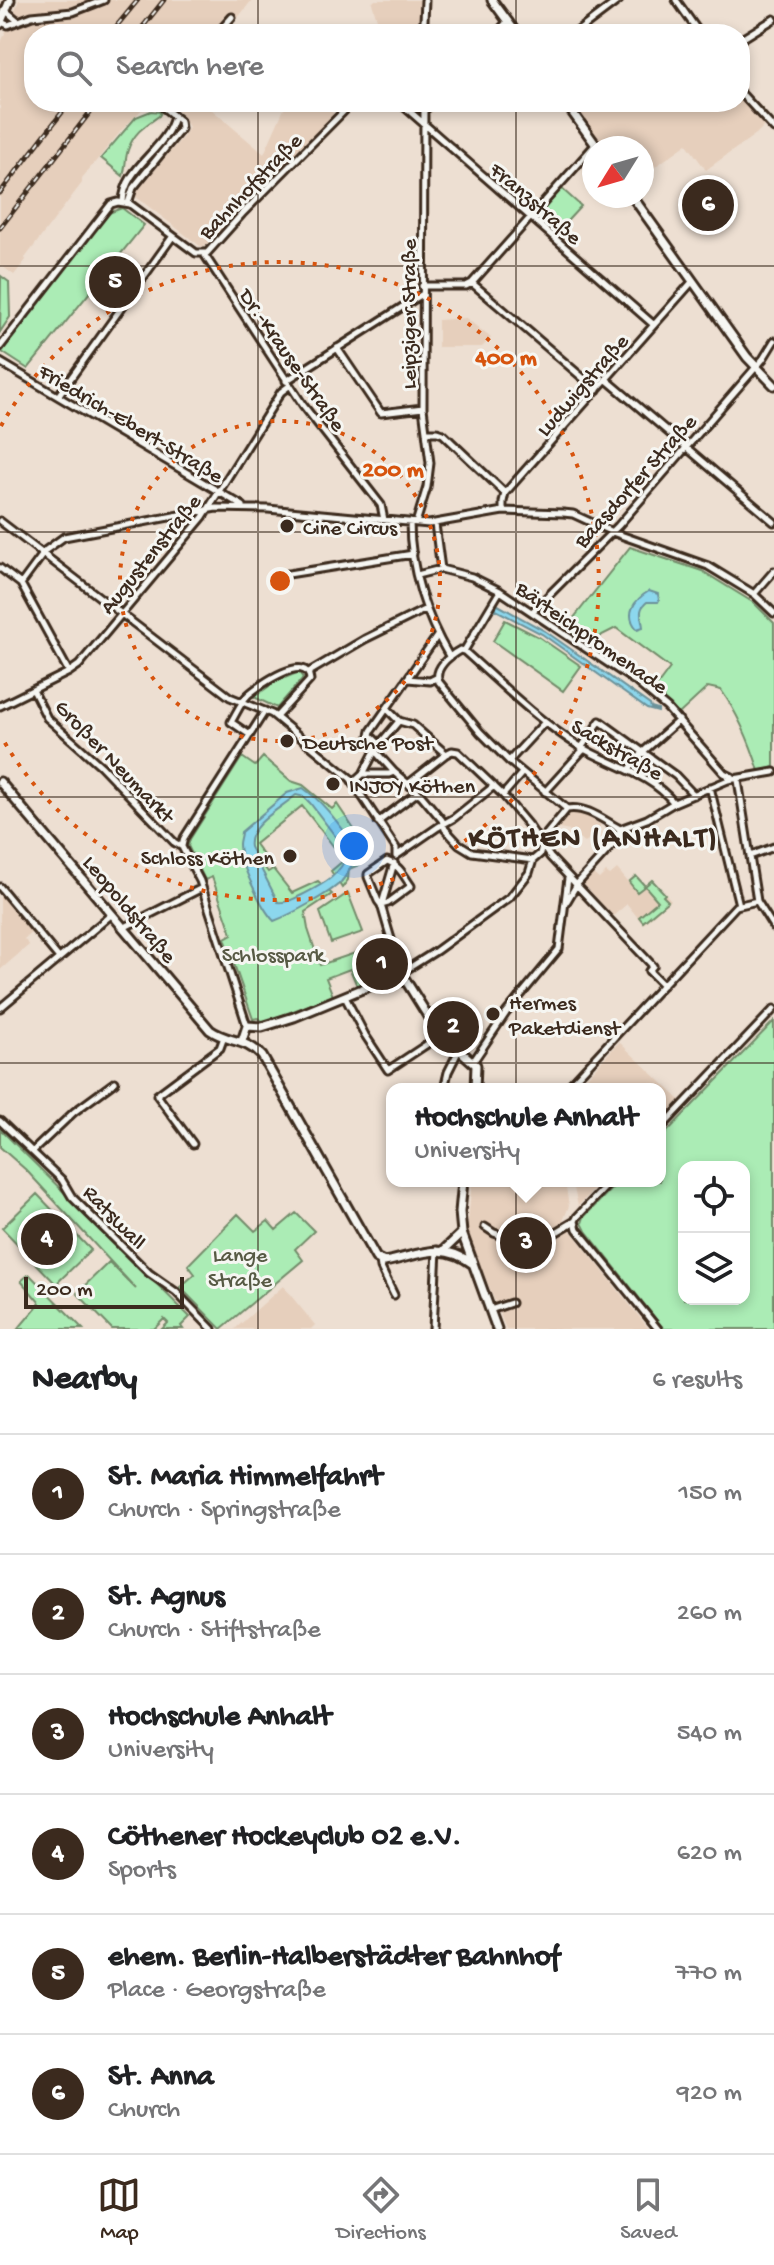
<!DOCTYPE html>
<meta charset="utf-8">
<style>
:root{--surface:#fff;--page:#f6f6f6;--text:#202124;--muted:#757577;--line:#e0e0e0;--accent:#3b2a1e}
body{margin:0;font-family:"Gochi Hand",sans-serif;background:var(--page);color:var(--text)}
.controls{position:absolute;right:24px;bottom:24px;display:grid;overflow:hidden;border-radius:16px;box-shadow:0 4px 12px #0003}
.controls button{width:72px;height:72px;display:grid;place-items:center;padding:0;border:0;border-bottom:2px solid var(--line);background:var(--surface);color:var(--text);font:40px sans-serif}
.compass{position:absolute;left:582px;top:136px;width:72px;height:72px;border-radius:50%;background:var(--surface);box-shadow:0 4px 12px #0003;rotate:233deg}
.scale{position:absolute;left:24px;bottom:20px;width:160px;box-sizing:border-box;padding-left:8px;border:4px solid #3b2a1e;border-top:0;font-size:22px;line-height:28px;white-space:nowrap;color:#3b2a1e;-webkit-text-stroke:6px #f6f6f2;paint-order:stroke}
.you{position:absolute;left:354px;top:846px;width:28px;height:28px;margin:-20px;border:6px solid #fff;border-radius:50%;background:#1a73e8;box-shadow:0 0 0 12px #1a73e833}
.badge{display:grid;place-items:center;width:52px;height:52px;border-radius:50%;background:var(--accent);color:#fff;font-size:26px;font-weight:700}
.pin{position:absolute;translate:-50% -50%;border:4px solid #fff;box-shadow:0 2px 8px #0006}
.popup{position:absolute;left:386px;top:1083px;width:280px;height:104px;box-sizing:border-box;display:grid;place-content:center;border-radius:16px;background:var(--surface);filter:drop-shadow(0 2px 6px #0005);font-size:26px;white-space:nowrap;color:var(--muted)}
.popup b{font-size:30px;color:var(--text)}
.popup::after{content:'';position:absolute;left:50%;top:100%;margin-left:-16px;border:16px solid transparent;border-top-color:var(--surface)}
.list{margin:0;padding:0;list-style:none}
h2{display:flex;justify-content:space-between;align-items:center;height:104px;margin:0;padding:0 32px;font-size:34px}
h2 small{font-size:26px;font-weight:400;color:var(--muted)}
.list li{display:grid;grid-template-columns:52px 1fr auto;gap:24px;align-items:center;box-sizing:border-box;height:120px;padding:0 32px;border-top:2px solid var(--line)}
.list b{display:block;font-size:30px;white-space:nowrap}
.list p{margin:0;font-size:26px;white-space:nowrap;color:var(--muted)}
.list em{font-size:26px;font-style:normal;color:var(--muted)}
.icon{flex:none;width:44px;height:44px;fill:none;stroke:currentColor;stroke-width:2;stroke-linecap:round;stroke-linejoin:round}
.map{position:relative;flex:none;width:774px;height:1329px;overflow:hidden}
.search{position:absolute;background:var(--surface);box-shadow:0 4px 12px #0003;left:24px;right:24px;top:24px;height:88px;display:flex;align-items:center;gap:20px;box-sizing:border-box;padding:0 28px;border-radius:32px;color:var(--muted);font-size:30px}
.sheet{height:824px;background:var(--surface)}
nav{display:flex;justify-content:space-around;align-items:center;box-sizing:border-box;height:112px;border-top:2px solid var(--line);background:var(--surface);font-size:22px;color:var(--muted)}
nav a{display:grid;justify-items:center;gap:4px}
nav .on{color:var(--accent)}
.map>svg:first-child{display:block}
.built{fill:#e6cfbc}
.green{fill:#abecb5;stroke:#738b6a;stroke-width:2;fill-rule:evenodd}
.water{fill:#8cd7ed;stroke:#6c929a;stroke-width:2;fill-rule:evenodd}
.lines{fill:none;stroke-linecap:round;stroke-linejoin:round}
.minor-casing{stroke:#3b2a1e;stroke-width:11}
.major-casing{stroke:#3b2a1e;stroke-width:13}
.minor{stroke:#f6f6f2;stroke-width:5}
.major{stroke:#f6f6f2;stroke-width:7}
.rail-casing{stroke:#3b2a1e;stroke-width:5}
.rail{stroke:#f6f6f2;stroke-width:2;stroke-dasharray:6;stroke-linecap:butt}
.grid{fill:none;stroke:#3b2a1e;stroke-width:2;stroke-opacity:0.55}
.ring{fill:none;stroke:#d7540e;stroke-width:4;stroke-dasharray:4 8}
.poi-dot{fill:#3b2a1e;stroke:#f6f6f2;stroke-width:3}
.labels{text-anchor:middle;stroke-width:6;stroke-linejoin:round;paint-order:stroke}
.street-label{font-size:22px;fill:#3b2a1e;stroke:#f6f6f2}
.poi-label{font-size:22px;fill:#3b2a1e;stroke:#f6f6f2;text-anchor:start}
.park-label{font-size:22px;fill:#575a44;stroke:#f6f6f2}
.district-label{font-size:30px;font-weight:bold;letter-spacing:2px;fill:#3b2a1e;stroke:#f6f6f2}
.centre{fill:#d7540e;stroke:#f6f6f2;stroke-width:4}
.ring-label{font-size:24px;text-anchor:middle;font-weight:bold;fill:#d7540e;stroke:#f6f6f2;stroke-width:6;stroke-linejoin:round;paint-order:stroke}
</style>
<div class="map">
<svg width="774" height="1329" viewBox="0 0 774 1329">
<rect width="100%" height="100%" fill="#eddfd2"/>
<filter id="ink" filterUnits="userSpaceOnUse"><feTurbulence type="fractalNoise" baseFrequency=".0125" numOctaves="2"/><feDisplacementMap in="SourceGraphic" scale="16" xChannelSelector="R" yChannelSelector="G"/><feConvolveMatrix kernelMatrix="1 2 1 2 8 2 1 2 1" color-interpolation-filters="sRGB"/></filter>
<g filter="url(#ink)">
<path class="built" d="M19,0H252L225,34H34V102H149L121,131L82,178V183L25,258L26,260L14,275L2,266L0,268V45Z
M375,0H422L420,20L415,34H386L379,26L372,3Z
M740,98L765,125L756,134L706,170L687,144L642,176V148H605L575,106L580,102H740Z
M172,102H217L211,109L264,154L287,102H321L334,114L204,247L200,246L135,196L137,189L184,136L189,127Z
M466,318L491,338L482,347H438V320Z
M570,811L580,812L601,825L585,843L570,831L559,829V823Z
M617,869L628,882L636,876L645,885L652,879L671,900L643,924L627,904L613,916L583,883L593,874L599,879L606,872L610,875Z
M2,893L33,931L24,939L29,945L0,970V895Z
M619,1042L680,1100L660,1120V1089H576Z
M472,1181H561L566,1188L569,1206L563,1221L649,1329H506L467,1232Z
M570,1181H602L578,1206L573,1184Z
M283,1286L315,1325L311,1329H235Z"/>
<path class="green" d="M151,111L161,112L159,116C145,126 134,132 128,150C125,158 126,167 123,176L101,158L136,117Z
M561,188L581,206L556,233L536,215Z
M122,208L144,225L28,369L2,352L106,214Z
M1,276L9,282L10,317L0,332Z
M630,547L702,571L754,603L774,623V767L759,771C750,742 738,714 721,690L708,687L679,714L653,691L670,668L616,628L602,635L591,648L565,629Z
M505,620L539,637L581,666L563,691L493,641Z
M299,672L303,678L277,708L254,697L275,682Z
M242,757L255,766L263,757L291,781L303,785L332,809L337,804L364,844V855L359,865L349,869L348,880L342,888L331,871L344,860L302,806L255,844L263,855L258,859L268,872L273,869L292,893L318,881L332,894L305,912L308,929L320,965L364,950L375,978L357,986L350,969L326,978L333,996L264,1022L258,1018L253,1019L225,938L232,934L212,877L205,880L188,846L190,839Z
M636,876L645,886L652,880L665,894L663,896L668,901L643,922L639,917L658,901L645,886L637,892L629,882Z
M348,893L363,932L331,943L320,912Z
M774,1021V1329H664L586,1231L582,1223L584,1217L619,1181H660V1139ZM684,1167H744V1299H684Z
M0,1129L190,1317L181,1326L183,1329H162L168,1323L164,1319L154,1329H112L77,1293L109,1262L136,1289L26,1170L0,1147Z
M37,1194L91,1250L56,1284L2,1228Z
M296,1213L314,1231L295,1249L303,1260L221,1329L180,1287L195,1274L188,1265L238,1214L255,1231L268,1221L276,1230Z
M29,1274L83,1329H18L40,1303L21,1281Z"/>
<path class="water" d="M649,591L658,594L659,600L658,602H647C637,610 642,617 643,627L637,629C624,614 634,600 649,591Z
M498,605L545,631L650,705L651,708L658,710V712L647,709L542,634L494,609Z
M303,788C325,803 340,826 356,847C356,858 349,873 341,882C329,894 290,915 274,921C262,909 239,862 239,844C239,840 241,836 241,832L287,793ZM296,795L304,797L310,803L348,853C340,876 323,884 302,895C293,899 288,903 278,902L250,847C246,826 281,808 296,795Z"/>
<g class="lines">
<defs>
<path id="minor" d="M676,0L700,34
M6,11L18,21
M1,22L8,25L32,16L73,12L104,0
M217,34L232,17
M418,34L424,21L425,0
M496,34L508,21
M574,34L619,0
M740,40L774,19
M740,92L774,129
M399,102L654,325
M424,111L433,102
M123,202C124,166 167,150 174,116
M128,203L133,188L181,129L180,121L157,102
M204,254L303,405L381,505L384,520
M472,283L597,390
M422,286H466L472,283L595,145
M0,347L111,204L118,202L130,204L196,253H207L242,214L353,102
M337,348L381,413L423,408
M0,362L243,506
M607,380L774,522
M286,381L421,295
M58,396L173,236
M426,432H437L443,434L505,493
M503,511V502L505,493L692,282
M0,521L230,697L272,714L350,778L396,848V856
M410,522C410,569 426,617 449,656
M416,523L427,487L430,463L423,408L424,102
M435,524L441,569
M0,568L21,584L46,550L64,537L216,508L268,509L429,524L503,511L563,513L573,514L612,532L708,566L754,594L774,613
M441,569L472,577L500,591L636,682L667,708L724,773L738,780
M417,575L441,569
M276,576L413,554
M21,584L69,672
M754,594L774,571
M533,611L618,526L763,359L774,341
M464,651C501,684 537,720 579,746C610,765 650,773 674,803
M464,651L460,650C449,656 433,669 439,682L480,732L509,761L567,809
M464,651L500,591
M309,672L365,639L426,609
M408,679L430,681L436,678
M33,690L47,718L101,766L174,842L182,847
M0,706L69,672L79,665L203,517L281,392L289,386
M387,709L399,721L413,725L446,754
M250,735L231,722C236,714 241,702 248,695C259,685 308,651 310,680L276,717
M379,744L370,735L371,731L437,636
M581,748L600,721L676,776L694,795
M375,751L394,772L421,795L442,820L445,829L459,844L472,852L533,860
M509,761L545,722
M629,770L644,751L679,720
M364,774H389L394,772
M738,780L757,901L774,928
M354,782L363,774L377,747L399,721
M408,784L446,754L452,751L458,752L503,795L529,826L550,857L653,966L649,971L663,985
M710,787L739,905
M545,792L584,749
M503,795L522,773
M378,822L418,792
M620,829L647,819L674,803L728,780L774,772
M182,846L184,838L265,711
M182,847L200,881L247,1026
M396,856L438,827L454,818L494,786
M750,856L774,847
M0,887L59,958
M567,901L577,884L617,840L620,829
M382,904L394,863
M381,905L388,903L411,886C404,876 399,865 387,861L368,874V877L378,901L381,905L401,973L436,951L510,897L529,873L533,860L540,854L544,837L567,809C585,805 605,821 620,829
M123,928L202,888
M345,997L365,1035L388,1070L441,1035
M0,1008L112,914
M473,1062L506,1013L559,949L568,878
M444,1089L448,1072L459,1050
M566,1089L736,906L757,901
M0,1121L62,1180L72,1197L149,1273L176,1292L212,1329
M660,1129L774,1009
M193,1144L157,1095L220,1048L224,1037
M33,1151L74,1112L115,1082
M575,1221L577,1229L658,1329
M485,1227L494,1233L531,1245L538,1243L575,1221L577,1217L611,1181
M380,1261L381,1268L394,1295
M490,1310L511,1303
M433,1329L437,1250"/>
<path id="major" d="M492,0L517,34
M0,24L10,0
M565,102L598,148
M632,196L747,357L774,385
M0,782L210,1030C228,1043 246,1038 262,1056L376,1258L384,1262C418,1256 441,1240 473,1264
M242,1041L247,1026L262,1027L294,1017L401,973L436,1029L476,1065L475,1089
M463,1181L460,1212L462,1233L497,1329
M444,1250L462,1233"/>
</defs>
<use href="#minor" class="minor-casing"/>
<use href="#major" class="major-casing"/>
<use href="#minor" class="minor"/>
<use href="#major" class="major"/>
<defs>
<path id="rail" d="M110,34L138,0
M137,34L164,0
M0,193L70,102
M0,228L98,102"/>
</defs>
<use href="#rail" class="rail-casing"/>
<use href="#rail" class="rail"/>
</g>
</g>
<path class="grid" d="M258,0V34M516,0V34M258,102V1329M516,102V1329M0,266H774M0,532H774M0,797H774M0,1063H774"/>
<g class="ring">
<circle cx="280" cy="581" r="160"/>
<path d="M1 426A319 319 0 1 1 1 736"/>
</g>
<g class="poi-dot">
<circle cx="287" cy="526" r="8"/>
<circle cx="287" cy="741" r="8"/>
<circle cx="333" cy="784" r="8"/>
<circle cx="290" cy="856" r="8"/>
<circle cx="493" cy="1014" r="8"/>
</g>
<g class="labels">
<g class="street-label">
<text transform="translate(249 185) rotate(-46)" y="8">Bahnhofstraße</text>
<text transform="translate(537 202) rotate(41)" y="8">Franzstraße</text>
<text transform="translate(407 314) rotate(-90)" y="8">Leipziger Straße</text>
<text transform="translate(294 359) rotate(55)" y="8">Dr.-Krause-Straße</text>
<text transform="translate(581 384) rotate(-49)" y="8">Ludwigstraße</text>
<text transform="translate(132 422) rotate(31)" y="8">Friedrich-Ebert-Straße</text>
<text transform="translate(634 480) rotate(-48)" y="8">Baasdorfer Straße</text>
<text transform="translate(149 553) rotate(-51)" y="8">Augustenstraße</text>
<text transform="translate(593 636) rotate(35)" y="8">Bärteichpromenade</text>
<text transform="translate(618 748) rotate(30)" y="8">Sackstraße</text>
<text transform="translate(116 760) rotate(46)" y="8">Großer Neumarkt</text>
<text transform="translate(131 908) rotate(50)" y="8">Leopoldstraße</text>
<text transform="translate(116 1216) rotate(46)" y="8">Ratswall</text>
</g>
<g class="poi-label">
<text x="303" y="534">Cine Circus</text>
<text x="303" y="749">Deutsche Post</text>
<text x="349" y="792">INJOY Köthen</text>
<text x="274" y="864" text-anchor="end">Schloss Köthen</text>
<text x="509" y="1009">Hermes<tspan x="509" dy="25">Paketdienst</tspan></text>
</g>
<g class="park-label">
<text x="273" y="961">Schlosspark</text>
<text x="240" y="1261">Lange<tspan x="240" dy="25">Straße</tspan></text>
</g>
<g class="district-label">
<text x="594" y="846">KÖTHEN (ANHALT)</text>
</g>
</g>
<circle cx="280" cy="581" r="12" class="centre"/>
<g class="ring-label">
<text x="506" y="364">400 m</text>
<text x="393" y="476">200 m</text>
</g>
</svg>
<div class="controls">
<button><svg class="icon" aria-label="locate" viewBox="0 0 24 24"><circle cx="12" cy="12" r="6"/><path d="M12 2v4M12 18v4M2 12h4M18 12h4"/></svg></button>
<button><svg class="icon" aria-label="layers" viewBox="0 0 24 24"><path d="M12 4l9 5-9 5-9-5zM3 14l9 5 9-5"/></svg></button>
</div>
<svg class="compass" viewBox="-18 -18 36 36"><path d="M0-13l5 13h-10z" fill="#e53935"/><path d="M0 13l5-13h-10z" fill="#757577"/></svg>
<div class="scale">200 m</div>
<div class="you"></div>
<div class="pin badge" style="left:382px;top:964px">1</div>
<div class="pin badge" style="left:453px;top:1027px">2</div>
<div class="pin badge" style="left:526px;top:1243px">3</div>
<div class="popup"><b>Hochschule Anhalt</b>University</div>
<div class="pin badge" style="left:47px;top:1239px">4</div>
<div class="pin badge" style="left:115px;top:282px">5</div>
<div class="pin badge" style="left:708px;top:205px">6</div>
<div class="search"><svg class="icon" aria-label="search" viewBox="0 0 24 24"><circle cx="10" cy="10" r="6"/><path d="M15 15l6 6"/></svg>Search here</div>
</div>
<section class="sheet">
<h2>Nearby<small>6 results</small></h2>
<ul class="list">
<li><span class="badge">1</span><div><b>St. Maria Himmelfahrt</b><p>Church · Springstraße</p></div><em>150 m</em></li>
<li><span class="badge">2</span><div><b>St. Agnus</b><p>Church · Stiftstraße</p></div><em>260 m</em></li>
<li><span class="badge">3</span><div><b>Hochschule Anhalt</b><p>University</p></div><em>540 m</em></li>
<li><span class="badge">4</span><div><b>Cöthener Hockeyclub 02 e.V.</b><p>Sports</p></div><em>620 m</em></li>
<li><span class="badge">5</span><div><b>ehem. Berlin-Halberstädter Bahnhof</b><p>Place · Georgstraße</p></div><em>770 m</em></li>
<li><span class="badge">6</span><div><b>St. Anna</b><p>Church</p></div><em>920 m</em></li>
</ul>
</section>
<nav>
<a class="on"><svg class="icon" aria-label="map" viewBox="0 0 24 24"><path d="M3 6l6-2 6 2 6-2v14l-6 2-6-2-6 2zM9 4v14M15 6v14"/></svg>Map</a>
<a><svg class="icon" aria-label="directions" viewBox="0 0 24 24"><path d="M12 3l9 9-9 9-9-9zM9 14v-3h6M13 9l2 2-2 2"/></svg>Directions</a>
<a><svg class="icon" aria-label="saved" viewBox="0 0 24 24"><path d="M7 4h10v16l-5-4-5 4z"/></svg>Saved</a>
</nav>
